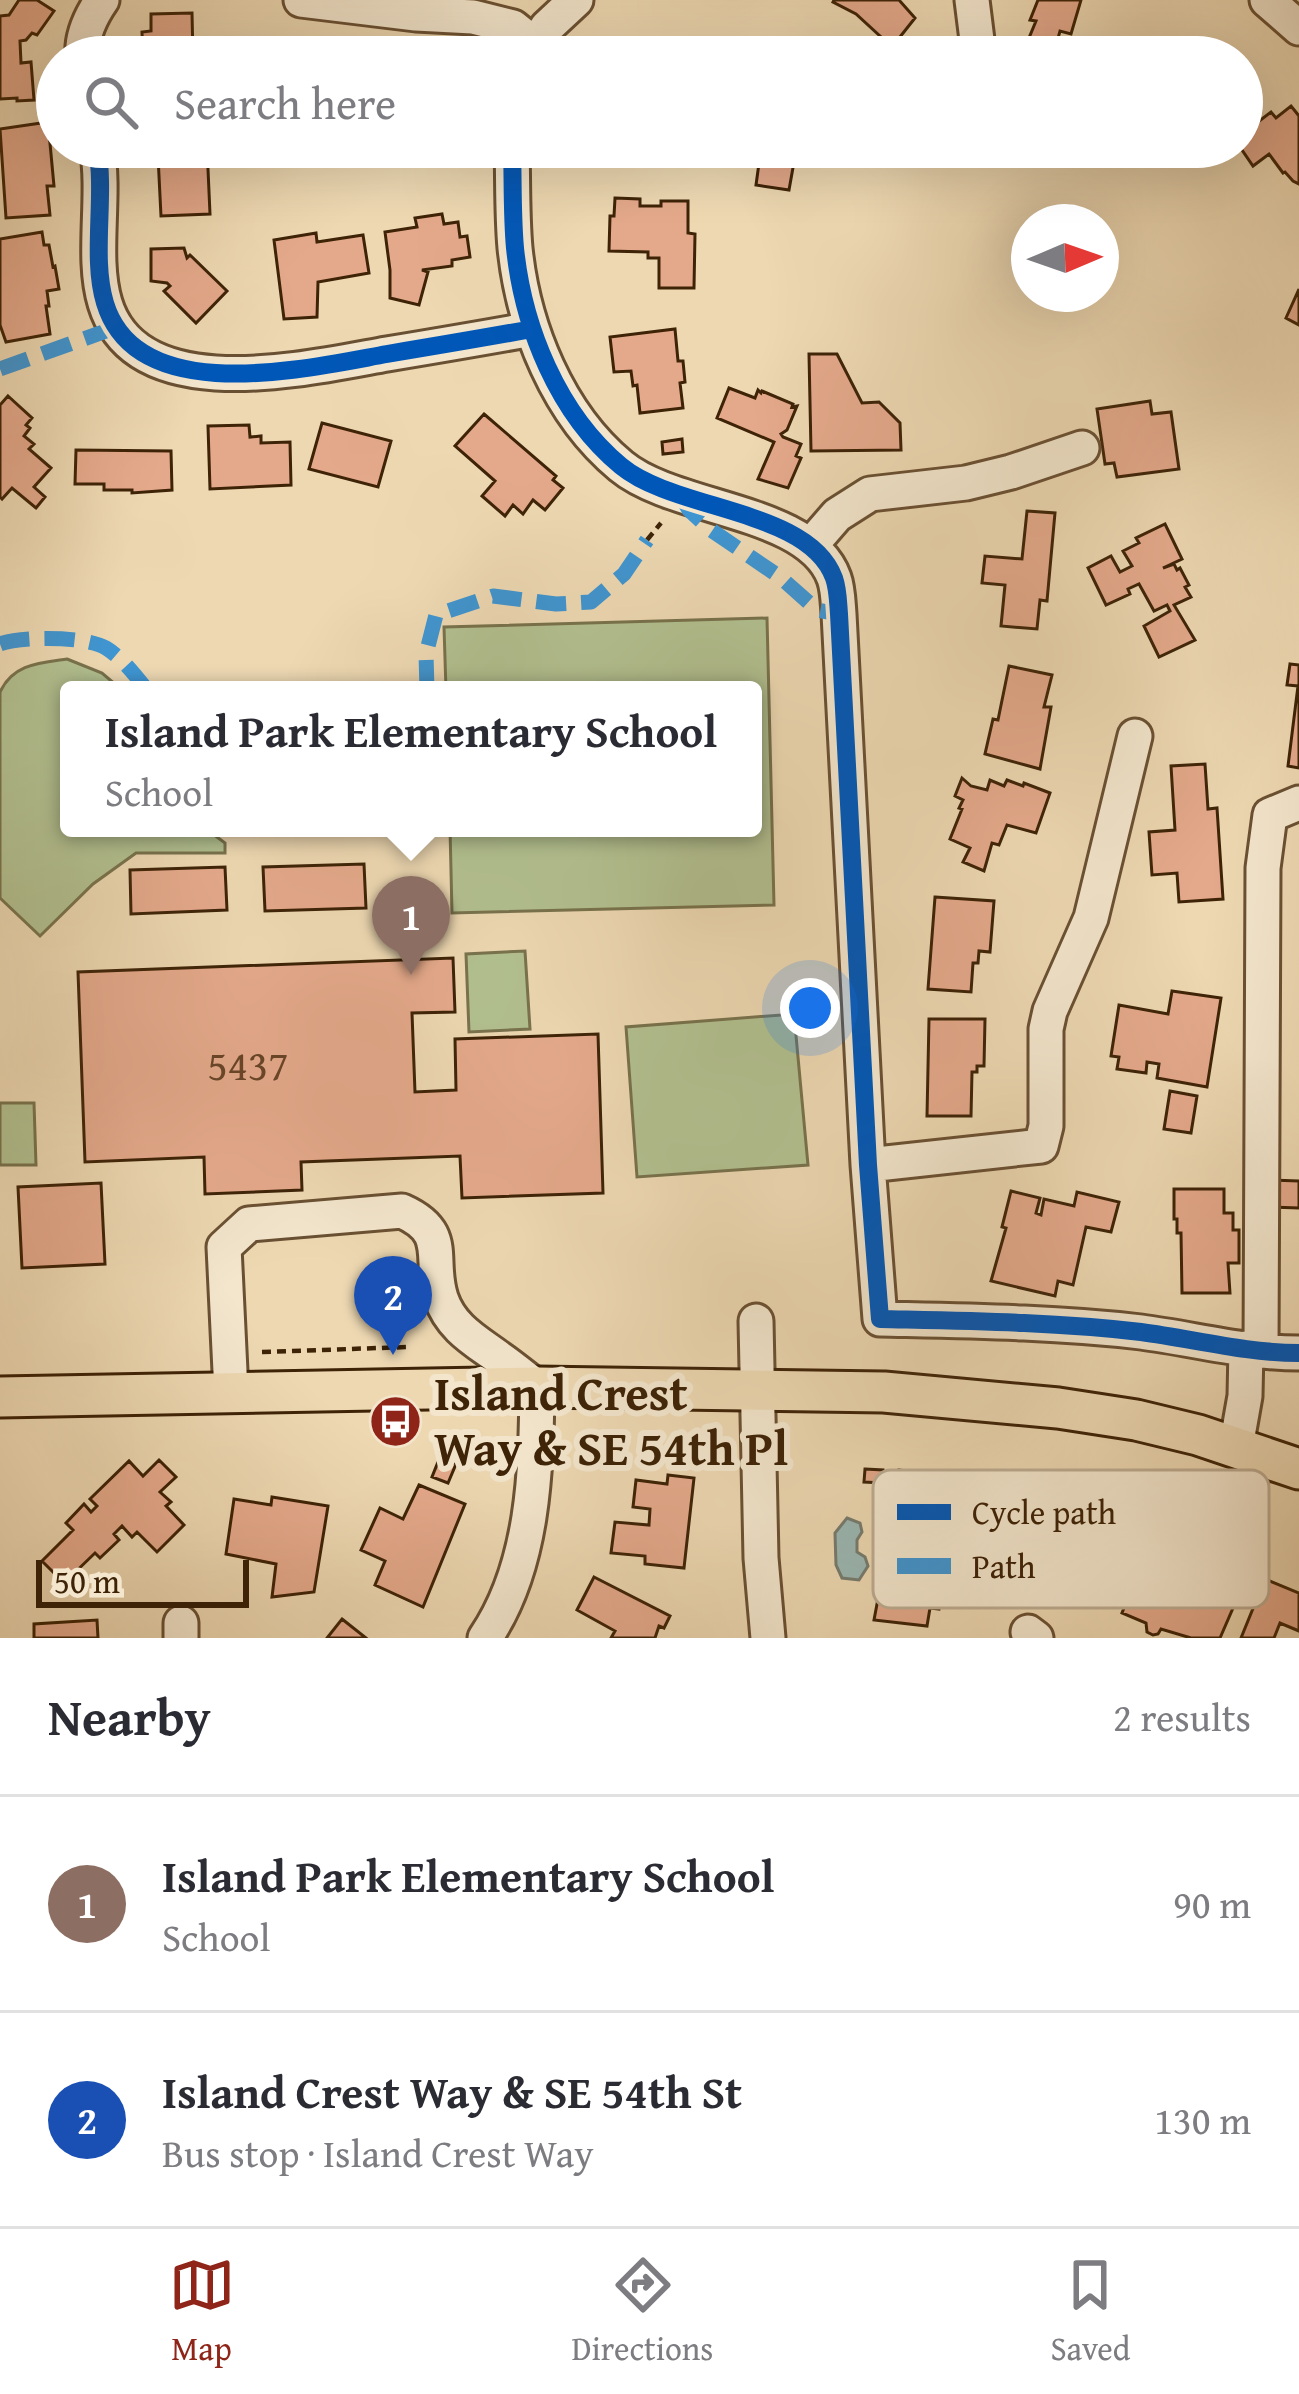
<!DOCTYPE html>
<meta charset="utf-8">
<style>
:root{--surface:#fff;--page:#f2f2f3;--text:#2b2b33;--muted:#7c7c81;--line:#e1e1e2;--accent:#8f2418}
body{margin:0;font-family:"Gentium Book Plus",serif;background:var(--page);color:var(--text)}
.compass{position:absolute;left:1011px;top:204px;width:108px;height:108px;border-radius:50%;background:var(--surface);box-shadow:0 12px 48px #0002;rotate:88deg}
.scale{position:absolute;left:36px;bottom:30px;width:213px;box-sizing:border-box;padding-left:12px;border:6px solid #3e2307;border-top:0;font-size:33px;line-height:42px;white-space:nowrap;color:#3e2307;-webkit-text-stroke:9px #f3e6cd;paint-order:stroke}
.you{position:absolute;left:810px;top:1008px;width:42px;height:42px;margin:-30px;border:9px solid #fff;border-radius:50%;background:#1a73e8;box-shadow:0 0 0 18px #1a73e833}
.badge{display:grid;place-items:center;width:78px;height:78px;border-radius:50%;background:var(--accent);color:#fff;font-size:39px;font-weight:700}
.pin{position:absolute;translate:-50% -99px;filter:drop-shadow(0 3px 6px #0008)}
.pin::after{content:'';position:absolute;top:63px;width:42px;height:36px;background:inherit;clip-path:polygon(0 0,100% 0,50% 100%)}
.popup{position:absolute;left:60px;top:681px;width:702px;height:156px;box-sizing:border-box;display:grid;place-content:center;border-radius:12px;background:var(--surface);filter:drop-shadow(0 3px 9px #0005);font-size:39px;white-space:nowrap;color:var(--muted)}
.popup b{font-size:45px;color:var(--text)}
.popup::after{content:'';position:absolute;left:50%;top:100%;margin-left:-24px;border:24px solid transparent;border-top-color:var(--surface)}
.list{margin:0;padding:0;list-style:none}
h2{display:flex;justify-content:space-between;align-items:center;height:156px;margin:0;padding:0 48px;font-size:51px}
h2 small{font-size:39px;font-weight:400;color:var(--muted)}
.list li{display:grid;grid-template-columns:78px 1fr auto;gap:36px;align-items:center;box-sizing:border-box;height:216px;padding:0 48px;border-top:3px solid var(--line)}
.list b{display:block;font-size:45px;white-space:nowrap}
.list p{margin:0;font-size:39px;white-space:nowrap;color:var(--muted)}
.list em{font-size:39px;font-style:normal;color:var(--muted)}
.icon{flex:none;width:66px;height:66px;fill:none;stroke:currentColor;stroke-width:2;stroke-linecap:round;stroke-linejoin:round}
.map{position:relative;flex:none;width:1299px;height:1638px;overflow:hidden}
.search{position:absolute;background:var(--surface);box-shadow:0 12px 48px #0002;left:36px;right:36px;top:36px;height:132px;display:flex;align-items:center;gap:30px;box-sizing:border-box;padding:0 42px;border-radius:66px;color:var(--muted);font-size:45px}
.sheet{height:588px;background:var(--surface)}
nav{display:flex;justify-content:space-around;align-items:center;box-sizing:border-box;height:168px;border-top:3px solid var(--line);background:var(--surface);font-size:33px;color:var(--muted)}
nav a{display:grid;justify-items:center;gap:6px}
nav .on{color:var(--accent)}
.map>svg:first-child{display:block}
.green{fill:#b2c090;stroke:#78724c;stroke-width:3}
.water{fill:#9bb8b4;stroke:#767c6f;stroke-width:3}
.building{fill:#e4a98b;stroke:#3e2307;stroke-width:3}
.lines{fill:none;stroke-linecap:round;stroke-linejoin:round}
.minor-casing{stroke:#6a5032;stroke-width:39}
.major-casing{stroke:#3e2307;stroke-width:45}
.path{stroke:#3e2307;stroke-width:4.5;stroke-dasharray:9 6;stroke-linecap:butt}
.minor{stroke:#f3e6cd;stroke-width:33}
.major{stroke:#edd8b2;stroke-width:39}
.quiet{stroke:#3f95d1;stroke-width:15;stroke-dasharray:30 15;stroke-linecap:butt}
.cycleway-casing{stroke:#f3e6cd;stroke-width:26}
.cycleway{stroke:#0057b8;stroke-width:18}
.labels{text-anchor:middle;stroke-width:12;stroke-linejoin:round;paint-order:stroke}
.number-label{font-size:42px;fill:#684428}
.poi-label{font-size:48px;font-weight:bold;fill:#3e2307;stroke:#f3e6cd;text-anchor:start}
.key{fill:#f3e6cd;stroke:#bdac92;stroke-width:3}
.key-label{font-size:33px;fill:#3e2307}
</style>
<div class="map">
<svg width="1299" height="1638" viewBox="0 0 1299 1638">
<rect width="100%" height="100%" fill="#edd8b2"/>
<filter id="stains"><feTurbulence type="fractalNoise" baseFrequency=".00167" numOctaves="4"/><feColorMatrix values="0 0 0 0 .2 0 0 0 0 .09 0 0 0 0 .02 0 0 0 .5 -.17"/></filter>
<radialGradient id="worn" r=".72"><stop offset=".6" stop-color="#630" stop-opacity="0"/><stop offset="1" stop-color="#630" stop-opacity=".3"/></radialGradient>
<path class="green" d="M767,618L774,905L452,913L450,828H753V690H446L444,627Z
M67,659L102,673L122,690H69V828H205L225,843V853H136L93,884L40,936L0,898V692C13,664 39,663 67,659Z
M525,951L530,1029L469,1032L466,954Z
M794,1014L808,1165L637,1177L626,1027Z
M0,1103H34L36,1165H0Z"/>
<path class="water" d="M847,1518L860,1523L862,1532L857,1540V1552L865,1557L868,1566L859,1580L842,1578L836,1565L835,1533Z"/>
<path class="building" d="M19,0H37L54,11L37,35L32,33L26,40L20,41L21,63L31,62L34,100L17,101V98L0,99V16L9,15Z
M834,0H899L915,18L892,47L856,14L833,2Z
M1038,0H1081L1071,34L1060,31L1055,49L1031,42L1029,38L1036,21L1030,20Z
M192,13L193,57H143L142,32L151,31V14Z
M1291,106L1299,116V184L1293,181L1285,172L1283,173L1269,154L1253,166L1240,147H1242V120L1254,119V125L1271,112L1276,118Z
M48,122L54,186H47L50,215L6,218L0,129Z
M152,147H207L210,214L161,216L158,156H152Z
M423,147H457L458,162L424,164Z
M646,147H685L686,151L646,155Z
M760,156L794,162L789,190L756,185Z
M615,198L640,199V206H661V201H688V233L695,234L694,288H659V258H648V252L609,251L610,216H614Z
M442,214L444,224L458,222L460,237L467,236L470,257L452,260V266L422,270L428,272L419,305L390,298V270L385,232L417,227L415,218Z
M42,232L44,245H49L53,267L55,266L59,289L47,291L49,306H46L50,334L6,342L0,325V239Z
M316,233L317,242L363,235L369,273L318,282L317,317L284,319L274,240Z
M184,248L187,258L190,255L227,291L196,323L164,291L170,286L167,283L151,281V249Z
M1299,289V325L1286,318Z
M675,329L678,361H683L685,382L680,383L683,408L640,413L637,385L633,386L631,371L614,372L610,337Z
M809,354H837L862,403L879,402L900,423L901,450L811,451Z
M729,388L755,398L758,390L761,393L762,391L793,404L792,407L797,406L787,430L781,434L783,437L801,444L796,456L801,458L788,488L758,479L774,442L717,418Z
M8,396L32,418L26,425L30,428L24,436L34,444L29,449L51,468L34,487L45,497L36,508L12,488L2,499L0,497V405Z
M1150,401L1152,414L1171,412L1179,469L1117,477L1114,463L1105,464L1097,409Z
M484,414L556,476L553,480L563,488L545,510L533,500L523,514L513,505L505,516L482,496L495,481L455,446Z
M322,423L391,441L378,487L309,469Z
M249,425L250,437L261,436V443L290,442L291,485L210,489L208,426Z
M682,439L683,452L663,454L662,442Z
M76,450L171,451L172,490L132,493V490H104V484H75Z
M1027,511L1055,513L1047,601L1040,600L1037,629L1001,626L1005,585L982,583L985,556L1022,559Z
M1165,524L1182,559L1163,568L1174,564L1177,570L1180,568L1189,585L1185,587L1191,597L1174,605L1195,640L1159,657L1144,626L1170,611L1167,605L1154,611L1139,584L1128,589L1130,594L1106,605L1088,568L1111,556L1120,572L1132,566L1123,551L1139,543L1136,538Z
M1290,664L1299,665V768L1288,766L1298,686L1287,685Z
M1009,666L1052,675L1044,707H1051L1040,769L985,754L993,719L998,720Z
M1205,764L1208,809L1217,808L1223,899L1179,902L1177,873L1152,875L1149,832L1175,830L1171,766Z
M962,778L971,786L987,790L990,780L1004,786L1007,780L1023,786L1024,783L1050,793L1036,833L1007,825L999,845L992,843L984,871L963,862L970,848L950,839L962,809L959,808L963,800L955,796Z
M364,864L366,908L265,911L263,867Z
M225,867L227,910L131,914L130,870Z
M935,897L994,901L990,952L979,951L978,963H973L971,992L928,989Z
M453,958L455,1012L412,1013L415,1092L456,1090L455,1039L598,1034L603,1193L462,1198L460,1156L301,1162L302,1190L205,1194L204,1157L85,1162L78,972Z
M1172,991L1221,998L1207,1087L1157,1078L1159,1064L1147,1062L1146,1073L1117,1069L1119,1057L1111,1056L1119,1005L1168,1014Z
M929,1019H985L984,1066H977V1072H972L971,1116H927Z
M1170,1091L1197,1096L1191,1133L1164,1129Z
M1268,1180L1299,1181V1208L1267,1207Z
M101,1183L105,1264L22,1268L18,1187Z
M1174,1189H1224V1213H1233V1230H1239V1263H1228L1230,1293H1182L1181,1233H1177V1219H1174Z
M1011,1191L1040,1198L1036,1213L1041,1215L1044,1199L1074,1206L1077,1192L1119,1202L1111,1232L1086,1227L1073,1285L1058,1281L1055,1296L991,1281L1006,1228L1002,1227Z
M440,1457L456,1464L448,1483L432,1477Z
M159,1460L176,1477L160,1492L171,1502L166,1506L184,1525L157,1552L137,1532L132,1537L122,1526L114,1534L119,1540L100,1558L95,1553L64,1583L42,1561L73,1530L66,1523L84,1504L91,1512L97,1506L90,1499L129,1461L143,1476Z
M865,1469L883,1470V1483L864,1482Z
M899,1470L950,1477L946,1493L944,1519L951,1520L942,1577L935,1576L932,1590L941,1592L939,1609L930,1608L927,1626L874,1620L884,1567H878L882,1551L878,1550L879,1540L884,1541V1532L889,1533Z
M668,1475L694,1478L684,1568L645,1564V1556L611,1553L615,1522L649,1525L650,1509L633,1507L636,1480L667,1484Z
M419,1485L465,1504L423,1607L375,1585L385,1561L361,1550L380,1508L403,1519Z
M1051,1494L1116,1520L1115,1524L1132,1531L1114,1575L1031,1544Z
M272,1497L328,1506L314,1592L272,1597L276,1564L226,1554L234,1499L271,1505Z
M1140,1569L1233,1608L1220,1638H1191L1161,1629L1158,1634L1153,1635L1147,1632L1146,1623L1122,1613Z
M594,1577L670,1616L664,1628L659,1626L655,1638H611L615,1631L577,1610Z
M1265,1579L1299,1593V1631L1280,1623L1274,1638H1241Z
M342,1619L366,1638H327Z
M97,1620L98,1638H34V1624Z"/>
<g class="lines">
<defs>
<path id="minor" d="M301,0L416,14L473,17L513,27L534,44
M972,0L977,40
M1267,0L1299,28
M83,57C81,37 91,16 102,0
M529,57L547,27L576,0
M97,147C106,197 91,257 105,303C137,409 308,368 387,354C435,346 483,338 532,329
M512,147C513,180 512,215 515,248C523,327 558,414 621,466C675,511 809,509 834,578C838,589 838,602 839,614L868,1165L880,1319C967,1321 1055,1322 1141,1332C1194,1339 1246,1353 1299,1353
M811,545L837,515L870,494L966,483L1011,472L1082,448
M868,1165L1041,1146L1046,1126V1029L1050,1011L1091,918L1135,736
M756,1321L761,1558L768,1638
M1261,1351L1263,868L1270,815L1299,803
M231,1392L224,1247L249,1224L402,1211C451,1233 428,1258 441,1298C451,1328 476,1341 499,1358C512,1367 524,1377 537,1387C536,1471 534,1566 485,1638
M1236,1447L1245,1396L1246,1348
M181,1623V1638
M1028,1632L1036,1638"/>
<path id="major" d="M0,1397L537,1387L884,1392L1058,1408L1136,1420L1198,1435L1299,1469"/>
</defs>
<use href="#minor" class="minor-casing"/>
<use href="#major" class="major-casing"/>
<path class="path" d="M647,540L661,523
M262,1352L408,1347"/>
<use href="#minor" class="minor"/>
<use href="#major" class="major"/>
<path class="quiet" d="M0,369L117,327
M682,498L689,510L711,530L780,577L817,610L839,614
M0,644C22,636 86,636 106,648C121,657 136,676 147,690
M427,690L426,654L436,615L493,596L556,604L591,602L624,574L647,540"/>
<defs>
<path id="cycleway" d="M97,147C106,197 91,257 105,303C137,409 308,368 387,354C435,346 483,338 532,329
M512,147C513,180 512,215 515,248C523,327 558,414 621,466C675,511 809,509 834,578C838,589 838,602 839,614L868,1165L880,1319C967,1321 1055,1322 1141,1332C1194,1339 1246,1353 1299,1353"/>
</defs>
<use href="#cycleway" class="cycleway-casing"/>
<use href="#cycleway" class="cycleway"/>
</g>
<defs>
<symbol id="bus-disc" viewBox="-11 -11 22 22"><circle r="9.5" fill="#8f2418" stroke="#f3e6cd"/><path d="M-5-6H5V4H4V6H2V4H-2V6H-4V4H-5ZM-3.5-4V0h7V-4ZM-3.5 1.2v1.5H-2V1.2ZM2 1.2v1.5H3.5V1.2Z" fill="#fff"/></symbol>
</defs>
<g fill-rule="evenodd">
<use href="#bus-disc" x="366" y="1392" width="59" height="59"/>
</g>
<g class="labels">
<g class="number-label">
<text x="248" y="1080">5437</text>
</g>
<g class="poi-label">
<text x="434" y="1410">Island Crest<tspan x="434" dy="55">Way &amp; SE 54th Pl</tspan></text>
</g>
</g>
<rect x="873" y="1470" width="396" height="138" rx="18" class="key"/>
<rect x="897" y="1504" width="54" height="16" fill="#0057b8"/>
<rect x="897" y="1558" width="54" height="16" fill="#3f95d1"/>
<g class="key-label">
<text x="972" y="1524">Cycle path</text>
<text x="972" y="1578">Path</text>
</g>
<rect width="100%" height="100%" filter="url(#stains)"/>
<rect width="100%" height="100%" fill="url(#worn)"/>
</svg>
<svg class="compass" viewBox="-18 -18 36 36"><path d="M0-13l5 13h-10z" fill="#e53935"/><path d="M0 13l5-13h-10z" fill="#7c7c81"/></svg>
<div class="scale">50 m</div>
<div class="you"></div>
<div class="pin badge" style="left:411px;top:975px;background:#8d6e63">1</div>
<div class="popup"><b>Island Park Elementary School</b>School</div>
<div class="pin badge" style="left:393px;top:1355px;background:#1a4fb4">2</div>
<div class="search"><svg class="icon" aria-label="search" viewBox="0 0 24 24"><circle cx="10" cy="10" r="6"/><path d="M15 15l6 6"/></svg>Search here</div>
</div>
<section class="sheet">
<h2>Nearby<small>2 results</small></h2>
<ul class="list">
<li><span class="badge" style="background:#8d6e63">1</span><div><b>Island Park Elementary School</b><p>School</p></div><em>90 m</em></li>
<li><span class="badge" style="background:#1a4fb4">2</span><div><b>Island Crest Way &amp; SE 54th St</b><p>Bus stop · Island Crest Way</p></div><em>130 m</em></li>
</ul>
</section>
<nav>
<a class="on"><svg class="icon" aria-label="map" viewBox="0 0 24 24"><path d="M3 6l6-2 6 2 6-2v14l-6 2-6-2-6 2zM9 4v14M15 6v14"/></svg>Map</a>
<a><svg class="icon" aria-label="directions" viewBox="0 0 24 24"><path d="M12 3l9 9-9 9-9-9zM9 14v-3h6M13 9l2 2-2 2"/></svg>Directions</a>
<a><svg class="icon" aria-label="saved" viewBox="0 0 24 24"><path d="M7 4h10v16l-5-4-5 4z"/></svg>Saved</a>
</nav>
